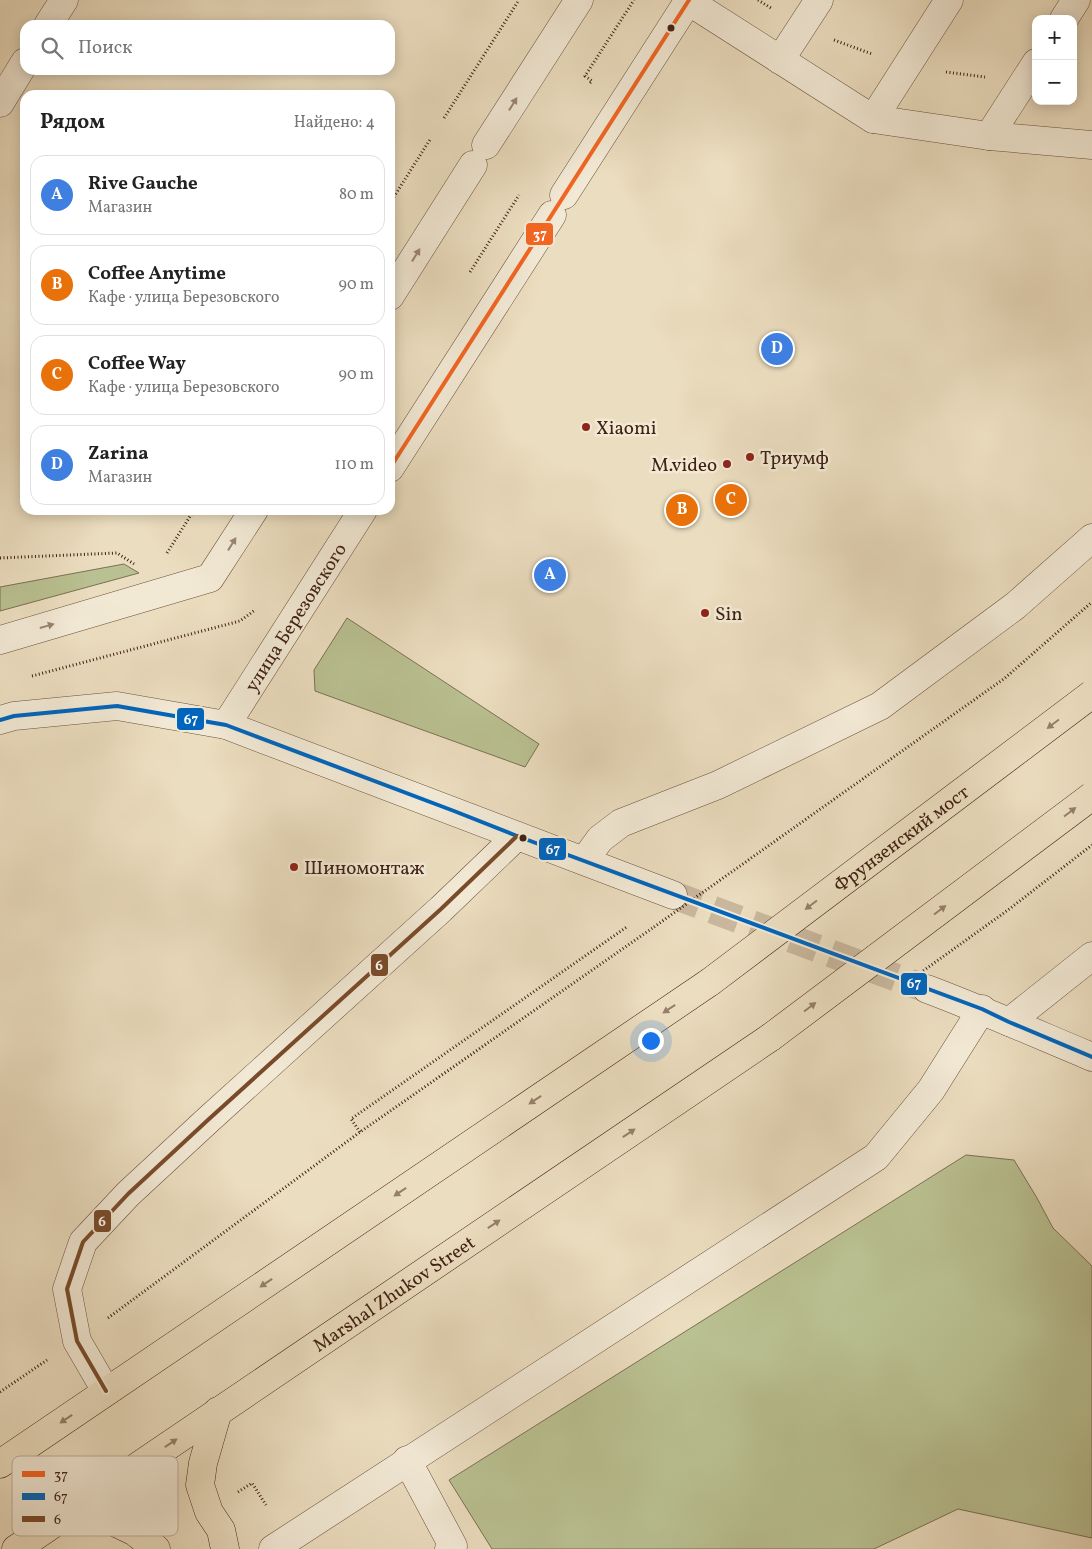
<!DOCTYPE html>
<html lang="ru">
<meta charset="utf-8">
<style>
:root{--surface:#fff;--page:#f2f2f2;--text:#222;--muted:#767676;--line:#e0e0e0;--accent:#db2777}
body{margin:0;font-family:Vollkorn,serif;background:var(--page);color:var(--text)}
.controls{position:absolute;right:15px;top:15px;display:grid;overflow:hidden;border-radius:10px;box-shadow:0 2px 12px #0003}
.controls button{width:45px;height:45px;display:grid;place-items:center;padding:0;border:0;border-bottom:1px solid var(--line);background:var(--surface);color:var(--text);font:25px sans-serif}
.you{position:absolute;left:650px;top:1040px;width:18px;height:18px;margin:-12px;border:4px solid #fff;border-radius:50%;background:#1a73e8;box-shadow:0 0 0 8px #1a73e833}
.badge{display:grid;place-items:center;width:32px;height:32px;border-radius:50%;background:var(--accent);color:#fff;font-size:16px;font-weight:700}
.pin{position:absolute;translate:-50% -50%;border:2px solid #fff;box-shadow:0 1px 5px #0006}
.list{margin:0;padding:0;list-style:none}
h2{display:flex;justify-content:space-between;align-items:center;height:65px;margin:0;padding:0 20px;font-size:21px}
h2 small{font-size:16px;font-weight:400;color:var(--muted)}
.list li{display:grid;grid-template-columns:32px 1fr auto;gap:15px;align-items:center;box-sizing:border-box;height:80px;margin:0 10px 10px;padding:0 10px;border:1px solid var(--line);border-radius:15px}
.list b{display:block;font-size:19px;white-space:nowrap}
.list p{margin:0;font-size:16px;white-space:nowrap;color:var(--muted)}
.list em{font-size:16px;font-style:normal;color:var(--muted)}
.icon{flex:none;width:28px;height:28px;fill:none;stroke:currentColor;stroke-width:2;stroke-linecap:round;stroke-linejoin:round}
.map{position:relative;flex:none;width:1092px;height:1549px;overflow:hidden}
.search{position:absolute;background:var(--surface);box-shadow:0 2px 12px #0003;left:20px;top:20px;width:375px;height:55px;display:flex;align-items:center;gap:12px;box-sizing:border-box;padding:0 18px;border-radius:15px;color:var(--muted);font-size:19px}
.panel{position:absolute;background:var(--surface);box-shadow:0 2px 12px #0003;left:20px;top:90px;width:375px;height:425px;border-radius:15px}
.map>svg:first-child{display:block}
.green{fill:#b9c091;stroke:#7c7052}
.lines{fill:none;stroke-linecap:round;stroke-linejoin:round}
.minor-tunnel{stroke:#c9b79d;stroke-width:28;stroke-dasharray:28 14;stroke-linecap:butt}
.minor-casing{stroke:#6b503e;stroke-width:29}
.major-casing{stroke:#402113;stroke-width:29}
.path{stroke:#402113;stroke-width:3;stroke-dasharray:1 2.5;stroke-linecap:butt}
.minor{stroke:#f2e9d5;stroke-width:28}
.major{stroke:#ebddbf;stroke-width:28}
.major-bridge-casing{stroke:#402113;stroke-width:29;stroke-linecap:butt}
.path-bridge{stroke:#402113;stroke-width:3;stroke-dasharray:1 2.5;stroke-linecap:butt}
.major-bridge{stroke:#ebddbf;stroke-width:28}
.bus-1-casing{stroke:#f2e9d5;stroke-width:8}
.bus-2-casing{stroke:#f2e9d5;stroke-width:8}
.bus-3-casing{stroke:#f2e9d5;stroke-width:8}
.bus-1{stroke:#f26522;stroke-width:4}
.bus-2{stroke:#0065bd;stroke-width:4}
.bus-3{stroke:#7a4b2a;stroke-width:4}
.oneway{fill:#998574}
.oneway2{fill:#967f69}
.bus-dot{fill:#402113;stroke:#f2e9d5;stroke-width:2}
.poi-dot{fill:#8f2418;stroke:#f2e9d5;stroke-width:2}
.labels{text-anchor:middle;stroke-width:5;stroke-linejoin:round;paint-order:stroke}
.poi-label{font-size:19px;fill:#402113;stroke:#f2e9d5;text-anchor:start}
.street-label{font-size:19px;fill:#402113;stroke:#f2e9d5}
.key{fill:#f2e9d5;stroke:#bdad9b;stroke-width:1}
.key-label{font-size:14px;fill:#402113}
.line-badge{stroke:#f2e9d5;stroke-width:2}
.badge-label{font-size:14px;text-anchor:middle;font-weight:bold;fill:#fff}
</style>
<div class="map">
<svg width="1092" height="1549" viewBox="0 0 1092 1549">
<rect width="100%" height="100%" fill="#ebddbf"/>
<filter id="stains"><feTurbulence type="fractalNoise" baseFrequency=".004" numOctaves="4"/><feColorMatrix values="0 0 0 0 .2 0 0 0 0 .09 0 0 0 0 .02 0 0 0 .5 -.17"/></filter>
<radialGradient id="worn" r=".72"><stop offset=".6" stop-color="#630" stop-opacity="0"/><stop offset="1" stop-color="#630" stop-opacity=".3"/></radialGradient>
<path class="green" d="M124,564L139,573L0,611V587Z
M347,618L539,744L525,767L315,691L314,670Z
M966,1155L1014,1160L1037,1198L1053,1228L1092,1266V1538L958,1509L874,1549H492L449,1480Z"/>
<g class="lines">
<path class="minor-tunnel" d="M673,895L927,989"/>
<defs>
<g id="minor">
<path d="M688,1L873,119L989,136L1092,145"/>
<path d="M1064,19L1076,0"/>
<path d="M48,25L64,0"/>
<path d="M780,60L819,0"/>
<path d="M0,103L25,62"/>
<path d="M873,119L949,0"/>
<path d="M989,136L1036,63"/>
<path d="M486,145L579,0"/>
<path d="M564,195L689,0"/>
<path d="M390,296L473,165"/>
<path d="M390,468L552,215"/>
<path d="M0,640L210,578L254,510"/>
<path d="M0,720L14,716L117,706L226,725L673,895"/>
<path id="s1" d="M226,725L363,510"/>
<path d="M584,861L600,839L621,823L718,785L880,706L1015,606L1092,538"/>
<path d="M927,989C983,1010 1037,1034 1092,1057"/>
<path d="M1009,1022L1092,956"/>
<path d="M106,1391L77,1341L67,1289L83,1242L128,1194L209,1119L441,909L517,836"/>
<path d="M407,1460L453,1546L449,1549"/>
<path d="M273,1549L876,1157L931,1090L982,1009"/>
</g>
<g id="major">
<path d="M218,1411L203,1463L200,1485L209,1512L221,1530L225,1549"/>
<path d="M0,1464L710,982"/>
<path d="M68,1514L108,1519L135,1532L156,1549"/>
<path id="s2" d="M16,1549L771,1037"/>
</g>
</defs>
<use href="#minor" class="minor-casing"/>
<use href="#major" class="major-casing"/>
<path class="path" d="M758,0L771,8
M834,40L872,54
M946,72L985,77
M590,83L592,81L585,76L634,0
M444,118L519,0
M390,203L431,138
M470,272L519,195
M167,553L194,510
M0,558L117,553L134,564
M32,676L240,621L255,610
M360,1132L351,1119L628,926
M108,1318L360,1132L654,927
M0,1392L47,1360
M238,1492L252,1483L266,1505"/>
<use href="#minor" class="minor"/>
<use href="#major" class="major"/>
<defs>
<g id="major-bridge">
<path id="s3" d="M710,982L1092,694"/>
<path d="M771,1037L1092,796"/>
</g>
</defs>
<use href="#major-bridge" class="major-bridge-casing"/>
<path class="path-bridge" d="M654,927L1005,678L1092,602
M909,981L1008,910L1092,845"/>
<use href="#major-bridge" class="major-bridge"/>
<defs>
<path id="bus-1" d="M390,468L689,0"/>
<path id="bus-2" d="M0,720L14,716L117,706L226,725L454,811L517,836L982,1009L1009,1022L1092,1057"/>
<path id="bus-3" d="M106,1391L77,1341L67,1289L83,1242L128,1194L209,1119L441,909L517,836"/>
</defs>
<use href="#bus-1" class="bus-1-casing"/>
<use href="#bus-2" class="bus-2-casing"/>
<use href="#bus-3" class="bus-3-casing"/>
<use href="#bus-1" class="bus-1"/>
<use href="#bus-2" class="bus-2"/>
<use href="#bus-3" class="bus-3"/>
</g>
<defs><path id="oneway-solid" d="M-6-.8H1V-3.2L6.5 0L1 3.2V.8H-6Z" transform="scale(1.25)"/></defs>
<g class="oneway">
<use href="#oneway-solid" transform="translate(513 104) rotate(-58)"/>
<use href="#oneway-solid" transform="translate(416 255) rotate(-58)"/>
<use href="#oneway-solid" transform="translate(232 544) rotate(-58)"/>
<use href="#oneway-solid" transform="translate(47 626) rotate(-16)"/>
</g>
<g class="oneway2">
<use href="#oneway-solid" transform="translate(1053 724) rotate(143)"/>
<use href="#oneway-solid" transform="translate(1070 812) rotate(-37)"/>
<use href="#oneway-solid" transform="translate(811 905) rotate(143)"/>
<use href="#oneway-solid" transform="translate(940 910) rotate(-37)"/>
<use href="#oneway-solid" transform="translate(810 1007) rotate(-37)"/>
<use href="#oneway-solid" transform="translate(669 1009) rotate(146)"/>
<use href="#oneway-solid" transform="translate(535 1100) rotate(146)"/>
<use href="#oneway-solid" transform="translate(629 1133) rotate(-34)"/>
<use href="#oneway-solid" transform="translate(400 1192) rotate(146)"/>
<use href="#oneway-solid" transform="translate(494 1224) rotate(-34)"/>
<use href="#oneway-solid" transform="translate(266 1283) rotate(146)"/>
<use href="#oneway-solid" transform="translate(66 1419) rotate(146)"/>
<use href="#oneway-solid" transform="translate(171 1443) rotate(-34)"/>
</g>
<g class="bus-dot">
<circle cx="671" cy="28" r="4.5"/>
<circle cx="523" cy="838" r="4.5"/>
</g>
<g class="poi-dot">
<circle cx="586" cy="427" r="5"/>
<circle cx="750" cy="457" r="5"/>
<circle cx="727" cy="464" r="5"/>
<circle cx="705" cy="613" r="5"/>
<circle cx="294" cy="867" r="5"/>
</g>
<g class="labels">
<g class="poi-label">
<text x="596" y="434">Xiaomi</text>
<text x="760" y="464">Триумф</text>
<text x="717" y="471" text-anchor="end">M.video</text>
<text x="715" y="620">Sin</text>
<text x="304" y="874">Шиномонтаж</text>
</g>
<g class="street-label">
<text dy="7" stroke="none"><textPath href="#s1" startOffset="128">улица Березовского</textPath></text>
<text dy="7" stroke="none"><textPath href="#s3" startOffset="239">Фрунзенский мост</textPath></text>
<text dy="7" stroke="none"><textPath href="#s2" startOffset="456">Marshal Zhukov Street</textPath></text>
</g>
</g>
<rect x="12" y="1456" width="166" height="80" rx="8" class="key"/>
<rect x="22" y="1471" width="23" height="6" fill="#f26522"/>
<rect x="22" y="1493" width="23" height="7" fill="#0065bd"/>
<rect x="22" y="1516" width="23" height="6" fill="#7a4b2a"/>
<g class="key-label">
<text x="54" y="1479">37</text>
<text x="54" y="1501">67</text>
<text x="54" y="1524">6</text>
</g>
<g class="line-badge">
<rect x="525" y="222" width="29" height="24" rx="5" fill="#f26522"/>
<rect x="176" y="707" width="29" height="24" rx="5" fill="#0065bd"/>
<rect x="538" y="837" width="29" height="24" rx="5" fill="#0065bd"/>
<rect x="370" y="953" width="19" height="24" rx="5" fill="#7a4b2a"/>
<rect x="900" y="972" width="28" height="24" rx="5" fill="#0065bd"/>
<rect x="93" y="1209" width="19" height="24" rx="5" fill="#7a4b2a"/>
</g>
<g class="badge-label">
<text x="540" y="239">37</text>
<text x="191" y="724">67</text>
<text x="553" y="854">67</text>
<text x="379" y="970">6</text>
<text x="914" y="988">67</text>
<text x="102" y="1226">6</text>
</g>
<rect width="100%" height="100%" filter="url(#stains)"/>
<rect width="100%" height="100%" fill="url(#worn)"/>
</svg>
<div class="controls">
<button>+</button>
<button>−</button>
</div>
<div class="you"></div>
<div class="pin badge" style="left:550px;top:575px;background:#3f7fe0">A</div>
<div class="pin badge" style="left:682px;top:510px;background:#e8710a">B</div>
<div class="pin badge" style="left:731px;top:500px;background:#e8710a">C</div>
<div class="pin badge" style="left:777px;top:349px;background:#3f7fe0">D</div>
<div class="search"><svg class="icon" aria-label="search" viewBox="0 0 24 24"><circle cx="10" cy="10" r="6"/><path d="M15 15l6 6"/></svg>Поиск</div>
<section class="panel">
<h2>Рядом<small>Найдено: 4</small></h2>
<ul class="list">
<li><span class="badge" style="background:#3f7fe0">A</span><div><b>Rive Gauche</b><p>Магазин</p></div><em>80 m</em></li>
<li><span class="badge" style="background:#e8710a">B</span><div><b>Coffee Anytime</b><p>Кафе · улица Березовского</p></div><em>90 m</em></li>
<li><span class="badge" style="background:#e8710a">C</span><div><b>Coffee Way</b><p>Кафе · улица Березовского</p></div><em>90 m</em></li>
<li><span class="badge" style="background:#3f7fe0">D</span><div><b>Zarina</b><p>Магазин</p></div><em>110 m</em></li>
</ul>
</section>
</div>
